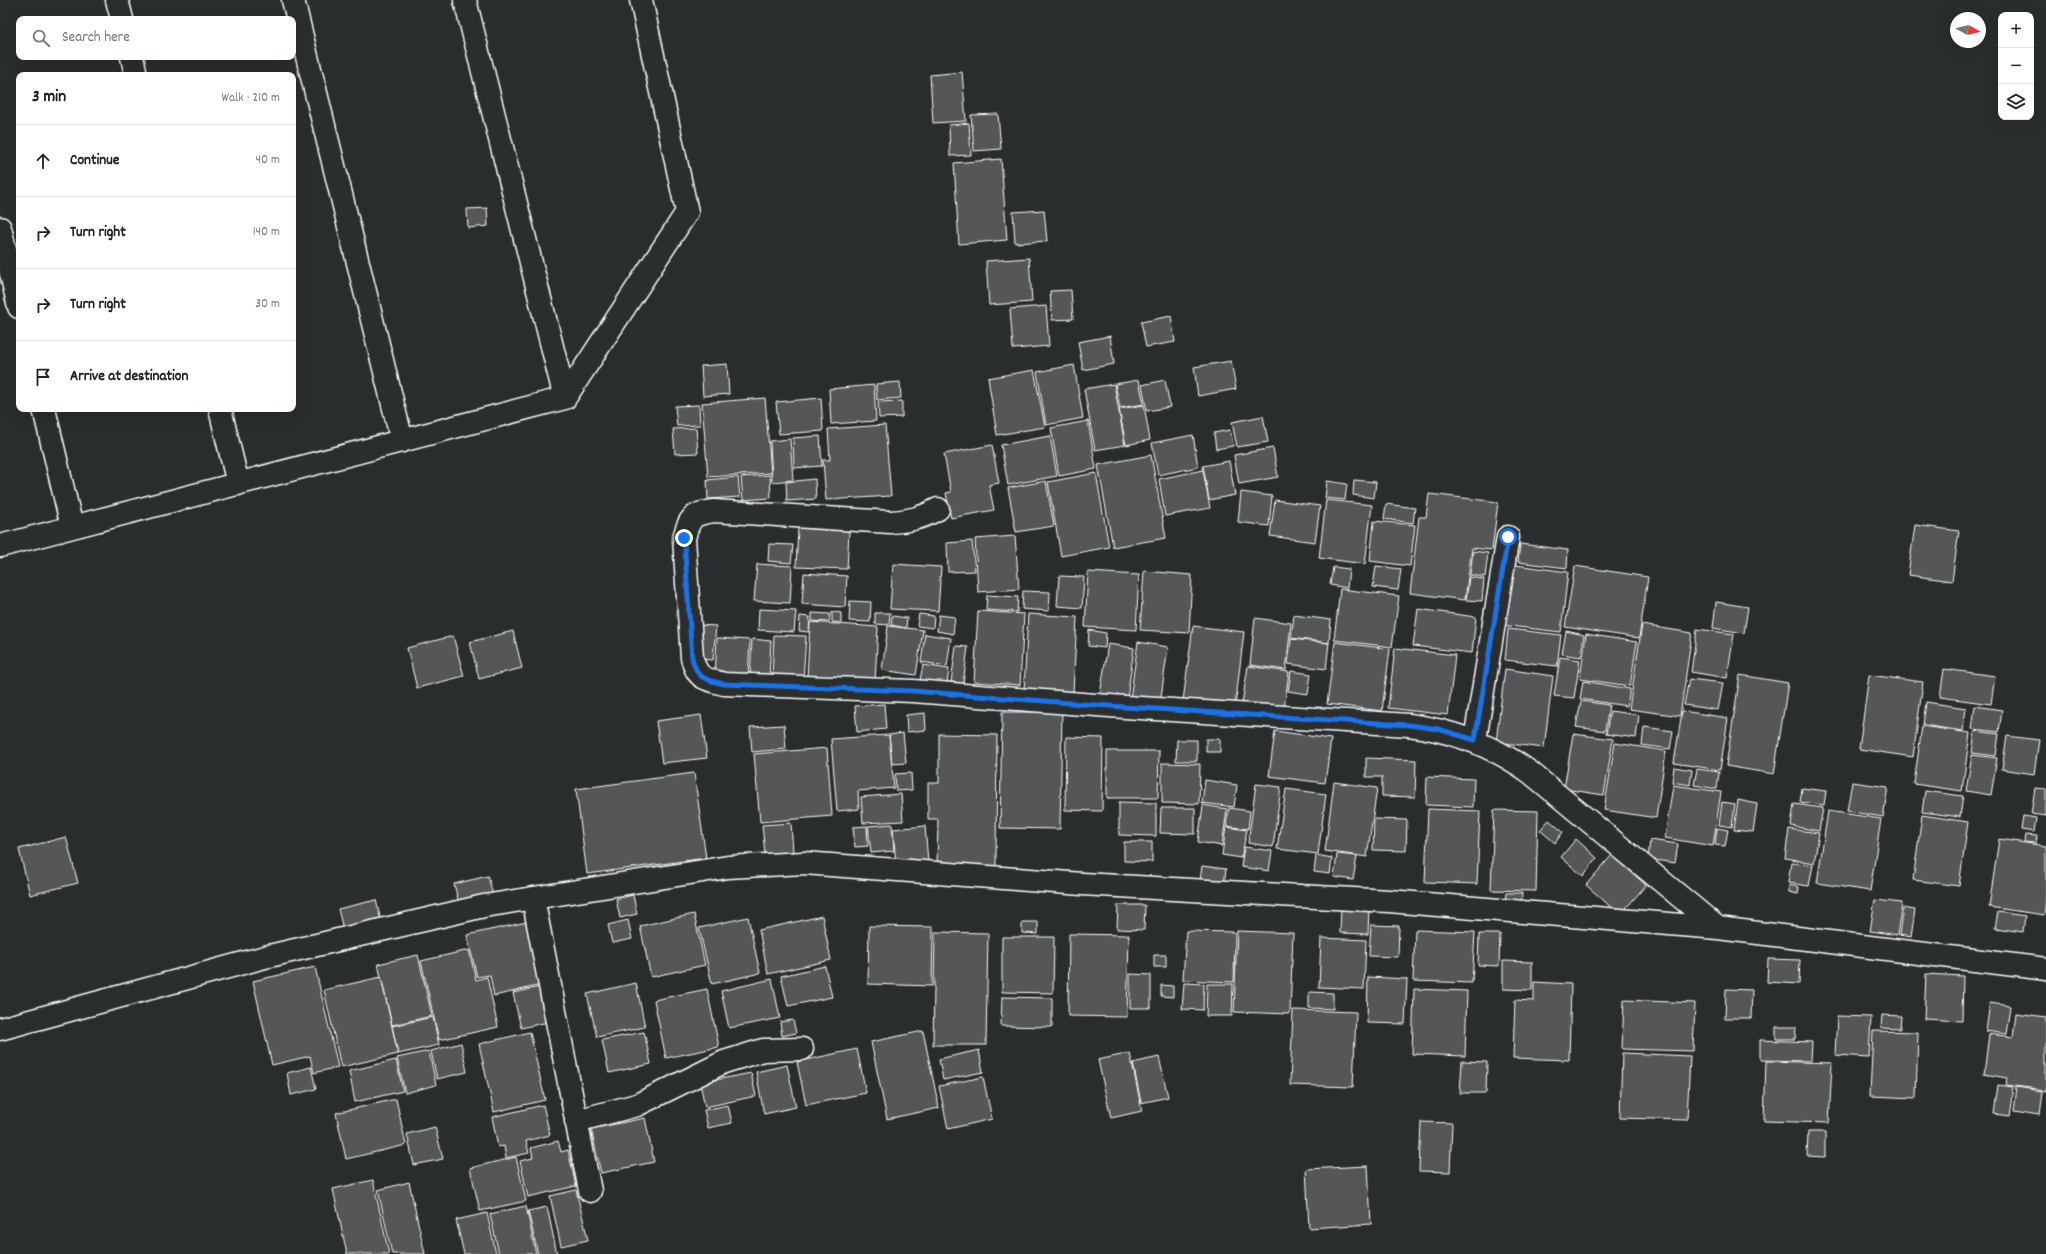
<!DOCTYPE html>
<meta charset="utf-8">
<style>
:root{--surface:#fff;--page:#f6f6f6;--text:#222;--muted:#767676;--line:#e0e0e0}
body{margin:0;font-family:Dekko,sans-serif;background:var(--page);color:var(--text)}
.controls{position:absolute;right:12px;top:12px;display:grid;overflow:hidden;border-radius:8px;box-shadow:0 4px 16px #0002}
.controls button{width:36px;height:36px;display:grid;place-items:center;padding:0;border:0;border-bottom:1px solid var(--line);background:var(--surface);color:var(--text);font:20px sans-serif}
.compass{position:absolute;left:1950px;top:12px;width:36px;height:36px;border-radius:50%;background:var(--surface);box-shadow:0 4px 16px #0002;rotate:98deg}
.stop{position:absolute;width:12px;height:12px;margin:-9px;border:3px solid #1a73e8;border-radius:50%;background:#fff}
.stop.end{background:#1a73e8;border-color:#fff;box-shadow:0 1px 4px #0008}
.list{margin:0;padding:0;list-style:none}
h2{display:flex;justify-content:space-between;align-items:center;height:52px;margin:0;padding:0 16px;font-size:17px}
h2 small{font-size:13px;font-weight:400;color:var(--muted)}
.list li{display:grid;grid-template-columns:26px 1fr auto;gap:12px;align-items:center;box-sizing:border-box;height:72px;padding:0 16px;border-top:1px solid var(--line)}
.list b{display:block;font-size:15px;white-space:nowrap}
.list em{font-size:13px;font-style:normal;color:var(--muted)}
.icon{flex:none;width:22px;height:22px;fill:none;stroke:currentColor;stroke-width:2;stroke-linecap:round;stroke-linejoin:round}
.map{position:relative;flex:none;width:2046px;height:1254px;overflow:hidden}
.search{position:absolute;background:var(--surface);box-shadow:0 4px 16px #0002;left:16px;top:16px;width:280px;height:44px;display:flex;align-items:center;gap:10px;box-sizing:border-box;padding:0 14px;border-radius:8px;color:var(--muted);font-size:15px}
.panel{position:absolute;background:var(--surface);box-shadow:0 4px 16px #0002;left:16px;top:72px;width:280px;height:340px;border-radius:8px}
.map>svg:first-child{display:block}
.building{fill:#555758;stroke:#fff}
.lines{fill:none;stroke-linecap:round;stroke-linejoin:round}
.minor-casing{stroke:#fff;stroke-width:25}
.minor{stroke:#2a2d2e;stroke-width:22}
.route{stroke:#1a73e8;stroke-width:5}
</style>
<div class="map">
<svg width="2046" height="1254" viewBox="0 0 2046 1254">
<rect width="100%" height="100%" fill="#2a2d2e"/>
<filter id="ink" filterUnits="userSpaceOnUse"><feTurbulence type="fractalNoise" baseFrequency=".025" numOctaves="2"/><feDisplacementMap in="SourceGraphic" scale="8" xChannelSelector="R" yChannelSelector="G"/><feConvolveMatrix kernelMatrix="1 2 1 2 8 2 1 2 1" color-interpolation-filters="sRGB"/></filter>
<g filter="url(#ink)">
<path class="building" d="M962,72L966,121L933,123L930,75Z
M998,114L1001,149L974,151L971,115Z
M969,123L971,155L950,156L949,125Z
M1001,159L1007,240L959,244L954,163Z
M487,208L488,226L468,228L467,209Z
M1044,210L1047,241L1015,243L1013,212Z
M1029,258L1032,302L989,305L986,261Z
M1071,290L1073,319L1052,320L1050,291Z
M1046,306L1049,346L1013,349L1010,309Z
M1171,316L1175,342L1146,347L1141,322Z
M1110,336L1114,364L1083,370L1078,342Z
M1231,361L1236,389L1198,396L1194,367Z
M727,364L729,394L703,396L701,366Z
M1074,365L1083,418L1046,425L1037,372Z
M1034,370L1045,427L997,435L988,378Z
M1139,380L1144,404L1120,408L1115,384Z
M1165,380L1170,407L1147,411L1142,385Z
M900,382L901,398L877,400L876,384Z
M1114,384L1125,445L1095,450L1084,389Z
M874,385L876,421L831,424L829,389Z
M765,398L771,473L708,477L702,403Z
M821,398L823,431L779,434L776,402Z
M902,401V417L879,418L878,402Z
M699,405L700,425L677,426L675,406Z
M1144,405L1150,440L1126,445L1119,409Z
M1263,416L1268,442L1237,447L1232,422Z
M1088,421L1096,469L1059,476L1051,428Z
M885,425L891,496L826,500L823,460H830L828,429Z
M696,428L698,453L675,454L673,429Z
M1230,430L1233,446L1216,449L1214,433Z
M1193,435L1198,467L1158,475L1152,443Z
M820,436L822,466L794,468L793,438Z
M1050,436L1057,476L1008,485L1001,445Z
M790,439L793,480L772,482L770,441Z
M992,445L999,483L989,485L994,510L951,518L946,493L951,492L944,454Z
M1273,448L1278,477L1239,484L1234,455Z
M1151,455L1166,538L1113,547L1098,465Z
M1229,461L1235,495L1209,500L1203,466Z
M1203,470L1210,508L1165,516L1159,479Z
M1096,473L1109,547L1061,556L1048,482Z
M770,475L771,498L743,500L741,477Z
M738,477L740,497L708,499L707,480Z
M815,479L816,499L787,501L786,482Z
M1354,480L1376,482L1374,498L1353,495Z
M1046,481L1054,526L1016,532L1008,488Z
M1327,481L1347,484L1345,500L1325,498Z
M1241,492L1272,496L1269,526L1238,522Z
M1429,494L1498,502L1492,550L1472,548L1465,600L1410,593L1419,517H1426Z
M1275,500L1320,506L1315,542L1270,536Z
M1326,500L1372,505L1365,564L1319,558Z
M1386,504L1415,508L1413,523L1384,519Z
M1374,521L1415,525L1410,566L1370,561Z
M1915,525L1959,531L1952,581L1908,575Z
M798,528L849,531L847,569L796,567Z
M1015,536L1019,589L978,592L975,539Z
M972,541L975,571L948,572L947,543Z
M769,544L793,545L791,563L768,561Z
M1520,544L1568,550L1567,568L1518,562Z
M1473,551L1488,553L1485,577L1470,575Z
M757,564L792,566L790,603L754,601Z
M893,564L941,567L938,611L890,609Z
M1508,564L1568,572L1561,632L1501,625Z
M1376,566L1401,569L1398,590L1373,587Z
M1575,566L1648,577L1639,638L1565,627Z
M1333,567L1349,569L1347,588L1330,585Z
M1144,571L1192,575L1189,633L1140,630Z
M1088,572L1139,575L1136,630L1085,627Z
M804,573L847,576L845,607L802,604Z
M1059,576L1084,577L1082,608L1057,606Z
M1469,577L1484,579L1482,601L1466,600Z
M1340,589L1399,596L1392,647L1334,640Z
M1023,591L1050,592L1049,611L1022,609Z
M987,595L1018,597L1017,612L986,610Z
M850,601L871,602L870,622L849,621Z
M1716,602L1748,607L1744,633L1713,628Z
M759,609L796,611L794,632L758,630Z
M1418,609L1476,617L1472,653L1413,646Z
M978,611L1024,614L1020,685L974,682Z
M832,612L841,613V623L832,622Z
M812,613L830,614L829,622L812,621Z
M875,613H890L889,625L875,624Z
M919,614L934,616L933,628L917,626Z
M1028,614L1077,617L1073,693L1024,690Z
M939,615L955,617L953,634L937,631Z
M1294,615L1331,620L1329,643L1291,638Z
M800,616L810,617L809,632L799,631Z
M892,616L907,618L906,628L891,625Z
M1255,618L1291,623L1286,670L1250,665Z
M810,622L878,627L875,681L807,678Z
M698,625L716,626L713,660L696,659Z
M1642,625L1692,633L1680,716L1629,709Z
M888,626L923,630L916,675L882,670Z
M1193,626L1244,632L1235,707L1183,701Z
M1508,629L1561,635L1557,666L1505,660Z
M1697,629L1734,634L1727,678L1691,672Z
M1089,630L1106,633L1105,648L1088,646Z
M513,631L522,668L479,679L470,642Z
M1566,631L1584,635L1581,657L1562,654Z
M925,634L951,638L947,666L921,662Z
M1586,634L1637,642L1630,686L1580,679Z
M774,635L806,636L803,680L772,678Z
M453,636L464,676L417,688L407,648Z
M717,638L750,640L748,678L715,677Z
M752,639L771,641L769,679L750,678Z
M1291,639L1329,643L1326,669L1288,664Z
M1138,642L1168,647L1160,704L1130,700Z
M1335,642L1390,649L1382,711L1327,704Z
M1108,644L1134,648L1127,699L1100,695Z
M956,646L968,647L963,684L951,682Z
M1395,648L1455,655L1448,715L1388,708Z
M1560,657L1580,660L1574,698L1554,696Z
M923,665L949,669L947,684L920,680Z
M1248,666L1289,672L1284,709L1242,704Z
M1505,669L1553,676L1544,748L1496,742Z
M1944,669L1995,676L1991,704L1940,697Z
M1291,671L1311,674L1308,694L1288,691Z
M1740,675L1788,683L1774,774L1726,766Z
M1869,675L1923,682L1913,757L1859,749Z
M1689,679L1723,683L1718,710L1684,705Z
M1583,681L1630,689L1627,706L1580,699Z
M1581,701L1609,705L1605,731L1576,727Z
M1926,702L1966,708L1963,731L1923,725Z
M884,704L886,729L857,732L855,706Z
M1975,706L2002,710L1999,732L1972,729Z
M1610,711L1639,715L1636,738L1606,734Z
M1682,711L1728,718L1720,770L1674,763Z
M1002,712H1062L1060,829L1000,828Z
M925,713L926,730L907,732L906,715Z
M701,715L707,758L662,763L656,721Z
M784,725L786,749L752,752L750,727Z
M1922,726L1970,733L1962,791L1914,784Z
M1644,727L1673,731L1670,749L1642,745Z
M1275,731L1331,739L1325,783L1269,776Z
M1975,731L1999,734L1996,756L1972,753Z
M903,733L906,763L892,764L889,735Z
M939,734L997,735L996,866H937L938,819H928V783H939Z
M1573,734L1613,739L1604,795L1564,789Z
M889,735L894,788L858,791L859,809L837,811L831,739Z
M2007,736L2039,740L2034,774L2002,769Z
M1066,737L1103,738L1102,811L1065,810Z
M1206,739H1220V752H1206Z
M1177,740H1197V761H1176Z
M1615,743L1666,751L1656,818L1604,810Z
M827,748L832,816L760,822L754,754Z
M1107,751H1159L1158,798H1107Z
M1972,755L1997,758L1991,795L1966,791Z
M1366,758L1416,760L1415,797L1382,796V777H1366Z
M1162,763L1200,764L1199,804L1162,803Z
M1674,767L1692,770L1690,785L1672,782Z
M1697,769L1719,772L1717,789L1694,785Z
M694,773L706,858L587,874L576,789Z
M911,773L912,790L896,791L895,774Z
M1427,777L1474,779L1473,807L1426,805Z
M1205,780L1237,785L1234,807L1202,803Z
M1334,782L1377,788L1367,857L1325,851Z
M1852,782L1888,787L1883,817L1847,811Z
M1256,784L1281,787L1273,847L1248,843Z
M1673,785L1721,792L1713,846L1665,838Z
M1802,788L1826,791L1824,805L1800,802Z
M2035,788L2046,789V816L2031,814Z
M1286,789L1326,794L1318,854L1277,849Z
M1925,791L1963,796L1960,817L1922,812Z
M901,794L903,821L863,823L861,797Z
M1738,800L1757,804L1753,832L1734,830Z
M1119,802L1156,803V836L1119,835Z
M1722,802L1735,804L1732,827L1719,825Z
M1794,804L1823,808L1819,831L1791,826Z
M1203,805L1227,809L1222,846L1198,842Z
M1161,808H1195V834L1160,833Z
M1229,808L1250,811L1248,829L1226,826Z
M1428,809L1480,811L1477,884L1425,882Z
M1494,810L1538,811L1536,891L1491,890Z
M1828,811L1881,819L1870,891L1817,883Z
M1922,815L1968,822L1959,886L1913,880Z
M2023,816L2036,818L2034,832L2021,830Z
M1374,819L1407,820L1406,851L1373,850Z
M1549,820L1563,832L1555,843L1540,830Z
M791,823L793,852L765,854L762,825Z
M892,824L894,851L871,853L868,826Z
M867,826L868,846L855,847L853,827Z
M925,826L928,862L896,865L893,829Z
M1226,827L1247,830L1241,858L1222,855Z
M1717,828L1728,830L1725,846L1715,845Z
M1789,829L1819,833L1814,863L1785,858Z
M2025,835L2037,836L2036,843L2024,842Z
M66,837L78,883L30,895L19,849Z
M1576,839L1597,858L1583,876L1561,857Z
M1999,839L2046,846V899L2044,915L1989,907Z
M1650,840L1678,844L1675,863L1648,859Z
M1124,842H1152V862L1124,861Z
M1244,847L1272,851L1269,871L1241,867Z
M1337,854L1357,856L1353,880L1334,877Z
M1316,855L1332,858L1330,874L1314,872Z
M1612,855L1646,885L1620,915L1586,885Z
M1791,862L1813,865L1809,886L1788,883Z
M1202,866L1226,869L1224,885L1200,881Z
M488,876L493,895L459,903L454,884Z
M1789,885L1799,887L1798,894L1789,892Z
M1506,893H1522L1521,906L1505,905Z
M633,895L637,914L620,918L616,899Z
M376,900L381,921L343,929L338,909Z
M1875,900L1902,903L1897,935L1870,931Z
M1118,905H1145L1144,930L1117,929Z
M1341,906L1369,907L1368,934L1340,933Z
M1903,908L1915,910L1911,937L1899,935Z
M1998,912L2025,916L2023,932L1995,928Z
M694,914L705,965L651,977L640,926Z
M822,916L831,960L768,974L759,930Z
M748,917L760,973L712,984L699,928Z
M628,920L632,939L612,943L608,925Z
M527,922L541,985L494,996L490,975L477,977L467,935Z
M1022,922H1038V934L1022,933Z
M1371,925L1399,926L1398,957L1369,956Z
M869,926L933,927L932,986L868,984Z
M1415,930L1475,932L1472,983L1413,981Z
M1186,931L1235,932L1234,982L1183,980Z
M1237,931L1293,933L1290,1014L1234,1012Z
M935,932L988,933L986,1045H933Z
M1069,934L1129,935L1127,1017L1068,1016Z
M1479,934H1500L1499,966L1478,965Z
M1002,937H1054L1053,993L1002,992Z
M1321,938L1366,940L1364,989L1319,987Z
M469,950L476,980L487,977L498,1027L439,1040L421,961Z
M418,955L432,1016L392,1025L378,964Z
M1154,955H1166V967H1154Z
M1768,959L1800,960L1799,984L1767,982Z
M1503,961L1532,962V990L1503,989Z
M825,966L832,997L788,1006L781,976Z
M315,967L338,1067L314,1073L310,1056L272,1065L253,981Z
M1130,974L1151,975V1008H1130Z
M1926,974L1963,976L1962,1021L1924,1019Z
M381,977L398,1054L341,1067L324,990Z
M1368,977L1407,979L1405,1024L1367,1023Z
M772,979L780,1018L729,1028L721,991Z
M1534,982L1571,984L1569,1060L1513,1058L1515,1000L1534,1001Z
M636,983L645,1027L597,1037L587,994Z
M1184,983L1204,984L1203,1010L1182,1009Z
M1207,984H1233L1232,1016H1206Z
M1161,985L1173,986V997L1161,996Z
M540,987L548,1022L521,1028L513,993Z
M707,989L719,1047L666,1058L654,1000Z
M1414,989L1467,991L1465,1056L1412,1054Z
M1726,989L1752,990L1751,1018H1725Z
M1309,992L1333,993V1009L1309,1008Z
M1002,997L1052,998V1027L1001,1026Z
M1624,1000L1695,1003L1693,1051L1622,1049Z
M1990,1003L2010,1006L2006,1034L1986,1031Z
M1293,1010L1356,1012L1353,1087L1290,1085Z
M2016,1013L2046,1017V1090L2006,1085L2007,1078L1984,1074L1989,1034L2013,1037Z
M1882,1015L1901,1016L1900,1029L1881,1028Z
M1837,1016L1871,1017L1869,1057L1835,1055Z
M433,1017L439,1045L398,1054L392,1026Z
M793,1020L796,1033L782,1036L780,1022Z
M1776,1027H1796L1795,1039H1776Z
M923,1031L939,1108L887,1119L871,1042Z
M1873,1031L1918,1032L1916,1098L1870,1096Z
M530,1032L545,1100L494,1112L479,1044Z
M644,1032L651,1064L609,1073L602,1040Z
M1760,1040L1812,1042L1811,1061L1760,1060Z
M461,1043L467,1072L437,1079L431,1051Z
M857,1049L866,1093L806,1105L797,1062Z
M979,1050L983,1072L943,1080L939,1059Z
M429,1051L436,1085L405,1093L397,1058Z
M1130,1053L1142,1111L1111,1118L1098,1060Z
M1622,1053L1690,1056L1687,1120L1620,1118Z
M1159,1057L1168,1097L1141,1103L1133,1063Z
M396,1060L403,1091L355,1102L349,1071Z
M1462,1061L1487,1062L1486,1093H1460Z
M1766,1061L1832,1063L1829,1123L1764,1121Z
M787,1065L796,1107L764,1114L756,1072Z
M311,1067L316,1089L291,1095L287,1073Z
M751,1073L756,1096L705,1107L700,1083Z
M983,1077L992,1119L948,1129L939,1086Z
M1998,1085L2013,1087L2009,1116L1994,1114Z
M2016,1087L2042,1091L2039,1115L2013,1111Z
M396,1099L406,1145L346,1159L336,1113Z
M543,1105L550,1135L526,1141L529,1153L506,1158L504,1146L498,1147L492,1117Z
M728,1105L732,1123L708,1128L704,1110Z
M645,1118L654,1162L601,1173L591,1129Z
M1421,1122L1452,1123L1450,1172L1419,1171Z
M435,1127L443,1159L414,1165L407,1134Z
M1808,1132H1825V1157L1807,1156Z
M558,1141L561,1152L568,1150L576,1186L528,1197L520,1161L533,1158L531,1148Z
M516,1157L526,1201L480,1211L470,1168Z
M1368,1166L1371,1224L1309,1228L1306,1169Z
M373,1180L389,1254H347L333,1189Z
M409,1182L425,1254H392L378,1190Z
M576,1190L588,1240L561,1246L550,1196Z
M526,1206L536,1254H499L490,1214Z
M547,1207L557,1254H538L528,1211Z
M487,1213L496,1254H464L456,1220Z"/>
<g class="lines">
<defs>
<path id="minor" d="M117,0L122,19
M293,0L402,441
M465,0L565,398
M132,57L136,75
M0,228L19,307
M44,409L72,527
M220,409L238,484
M938,509C922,518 909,521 890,522L714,511C692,514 690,517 684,538L692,658C697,679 705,679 724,684L913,691L1109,706L1409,725C1455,731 1494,746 1531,773L1718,928
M0,546L565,398L687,212L641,0
M1475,740L1508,537
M533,898L590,1191
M0,1029L265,957L484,906L728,867L804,863L1082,884L1389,901L1718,928L2046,969
M576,1121L637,1105L724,1062L763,1050L802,1049"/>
</defs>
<use href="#minor" class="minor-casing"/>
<use href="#minor" class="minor"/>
</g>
</g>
<g class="lines" filter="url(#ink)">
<path class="route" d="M684,538L692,658C697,679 704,679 724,684L913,691L1109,706L1409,725L1438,729L1475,740L1508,537"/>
</g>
</svg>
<div class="controls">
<button>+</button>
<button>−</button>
<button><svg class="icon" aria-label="layers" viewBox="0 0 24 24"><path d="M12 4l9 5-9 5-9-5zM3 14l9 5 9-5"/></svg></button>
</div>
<svg class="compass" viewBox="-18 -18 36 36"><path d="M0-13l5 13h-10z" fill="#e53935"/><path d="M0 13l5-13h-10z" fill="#767676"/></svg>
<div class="stop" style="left:1508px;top:537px"></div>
<div class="stop end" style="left:684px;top:538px"></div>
<div class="search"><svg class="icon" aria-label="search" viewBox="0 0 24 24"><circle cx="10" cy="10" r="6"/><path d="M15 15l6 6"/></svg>Search here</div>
<section class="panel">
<h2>3 min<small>Walk · 210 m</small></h2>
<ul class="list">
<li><svg class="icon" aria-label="ahead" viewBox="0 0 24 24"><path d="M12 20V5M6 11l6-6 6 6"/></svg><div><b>Continue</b></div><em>40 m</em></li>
<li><svg class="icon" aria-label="right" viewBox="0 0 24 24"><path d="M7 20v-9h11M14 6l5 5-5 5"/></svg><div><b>Turn right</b></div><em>140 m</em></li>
<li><svg class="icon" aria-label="right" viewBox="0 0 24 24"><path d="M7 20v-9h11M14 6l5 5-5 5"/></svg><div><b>Turn right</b></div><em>30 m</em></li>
<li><svg class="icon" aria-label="arrive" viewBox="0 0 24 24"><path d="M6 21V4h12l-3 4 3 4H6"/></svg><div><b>Arrive at destination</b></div></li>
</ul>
</section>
</div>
